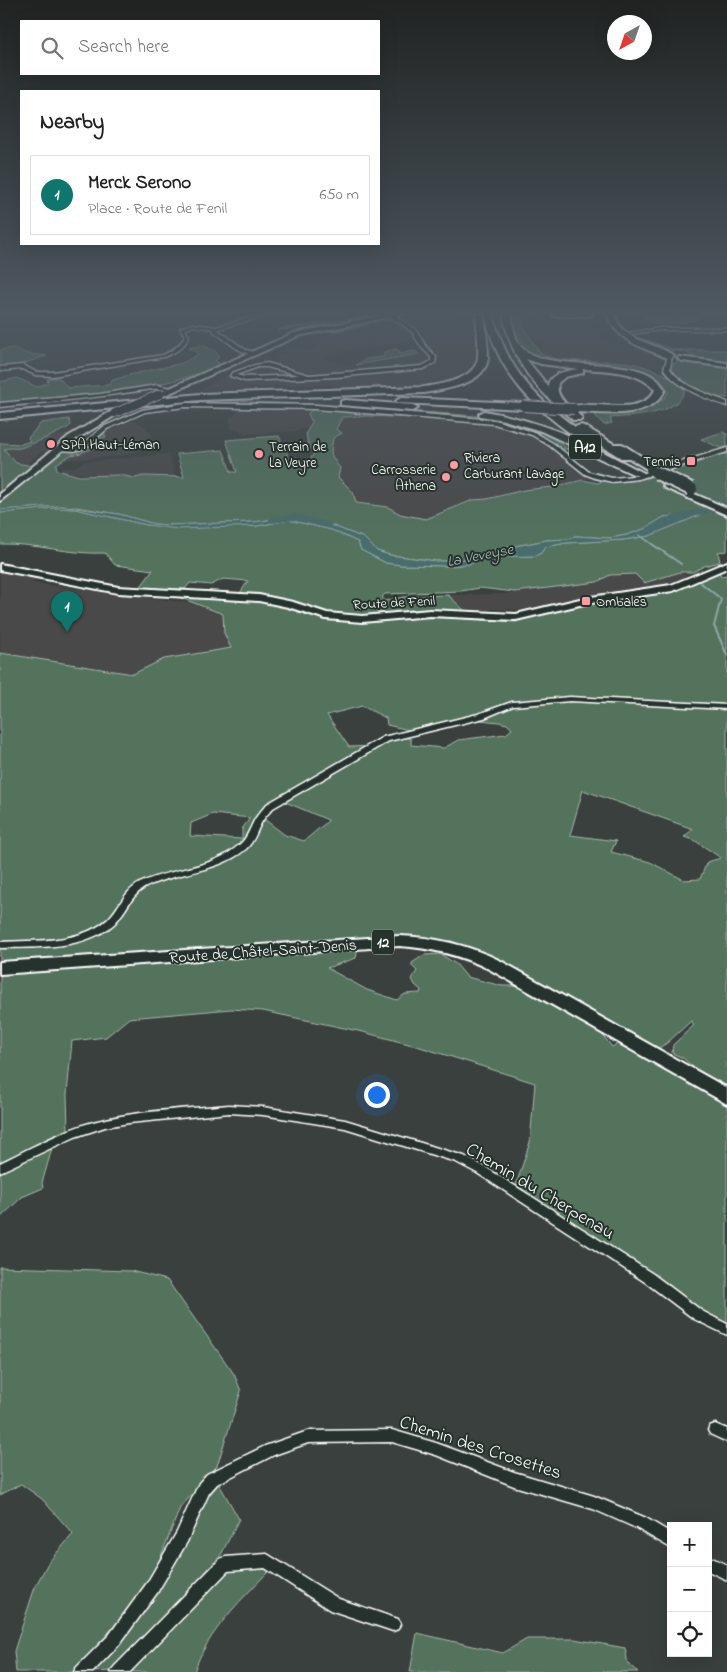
<!DOCTYPE html>
<meta charset="utf-8">
<style>
:root{--surface:#fff;--page:#f6f6f6;--text:#222;--muted:#767676;--line:#e0e0e0;--accent:#0f766e}
body{margin:0;font-family:"Indie Flower",sans-serif;background:var(--page);color:var(--text)}
.controls{position:absolute;right:15px;bottom:15px;display:grid;overflow:hidden;border-radius:0px;box-shadow:0 5px 20px #0002}
.controls button{width:45px;height:45px;display:grid;place-items:center;padding:0;border:0;border-bottom:1px solid var(--line);background:var(--surface);color:var(--text);font:25px sans-serif}
.compass{position:absolute;left:607px;top:15px;width:45px;height:45px;border-radius:50%;background:var(--surface);box-shadow:0 5px 20px #0002;rotate:220deg}
.you{position:absolute;left:376px;top:1094px;width:18px;height:18px;margin:-12px;border:4px solid #fff;border-radius:50%;background:#1a73e8;box-shadow:0 0 0 8px #1a73e833}
.badge{display:grid;place-items:center;width:32px;height:32px;border-radius:50%;background:var(--accent);color:#fff;font-size:16px;font-weight:700}
.pin{position:absolute;translate:-50% -41px;filter:drop-shadow(0 1px 2px #0008)}
.pin::after{content:'';position:absolute;top:26px;width:18px;height:15px;background:inherit;clip-path:polygon(0 0,100% 0,50% 100%)}
.list{margin:0;padding:0;list-style:none}
h2{display:flex;justify-content:space-between;align-items:center;height:65px;margin:0;padding:0 20px;font-size:21px}
h2 small{font-size:16px;font-weight:400;color:var(--muted)}
.list li{display:grid;grid-template-columns:32px 1fr auto;gap:15px;align-items:center;box-sizing:border-box;height:80px;margin:0 10px 10px;padding:0 10px;border:1px solid var(--line);border-radius:0px}
.list b{display:block;font-size:19px;white-space:nowrap}
.list p{margin:0;font-size:16px;white-space:nowrap;color:var(--muted)}
.list em{font-size:16px;font-style:normal;color:var(--muted)}
.icon{flex:none;width:28px;height:28px;fill:none;stroke:currentColor;stroke-width:2;stroke-linecap:round;stroke-linejoin:round}
.map{position:relative;flex:none;width:727px;height:1672px;overflow:hidden}
.search{position:absolute;background:var(--surface);box-shadow:0 5px 20px #0002;left:20px;top:20px;width:360px;height:55px;display:flex;align-items:center;gap:12px;box-sizing:border-box;padding:0 18px;border-radius:0px;color:var(--muted);font-size:19px}
.panel{position:absolute;background:var(--surface);box-shadow:0 5px 20px #0002;left:20px;top:90px;width:360px;height:155px;border-radius:0px}
.map>svg:first-child{display:block}
.built{fill:#484948}
.green{fill:#52735d;stroke:#a8b9ae;fill-rule:evenodd}
.water{fill:#486d6c;stroke:#91a7a7}
.lines{fill:none;stroke-linecap:round;stroke-linejoin:round}
.stream{stroke:#91a7a7;stroke-width:2}
.river{fill:#486d6c;fill-rule:evenodd}
.street-casing{stroke:#fff;stroke-width:3}
.secondary-casing{stroke:#fff;stroke-width:4}
.primary-casing{stroke:#fff;stroke-width:4}
.highway-casing{stroke:#fff;stroke-width:4}
.street{fill:#26332d;fill-rule:evenodd}
.secondary{fill:#26332d;fill-rule:evenodd}
.primary{fill:#26332d;fill-rule:evenodd}
.highway{fill:#26332d;fill-rule:evenodd}
.secondary-bridge-casing{stroke:#fff;stroke-width:10;stroke-linecap:butt}
.highway-bridge-far1-casing{stroke:#fff;stroke-width:12;stroke-linecap:butt}
.highway-bridge-casing{stroke:#fff;stroke-width:16;stroke-linecap:butt}
.secondary-bridge{stroke:#26332d;stroke-width:8}
.highway-bridge-far1{stroke:#26332d;stroke-width:10}
.highway-bridge{stroke:#26332d;stroke-width:12}
.poi-dot{fill:#ff9aa2;stroke:#26332d;stroke-width:2}
.labels{text-anchor:middle;stroke-width:4;stroke-linejoin:round;paint-order:stroke}
.far-poi-label{font-size:14px;fill:#fff;stroke:#26332d;text-anchor:start}
.far-street-label{font-size:14px;fill:#fff;stroke:#26332d}
.shield{fill:#26332d;stroke:#bec2c0;stroke-width:1}
.shield-label{font-size:15px;font-weight:bold;fill:#fff}
.far-water-label{font-size:15px;font-style:italic;fill:#adbdbd;stroke:#26332d}
.street-label{font-size:16px;fill:#fff;stroke:#26332d}
.near-street-label{font-size:19px;fill:#fff;stroke:#26332d}
</style>
<div class="map">
<svg width="727" height="1672" viewBox="0 0 727 1672">
<rect width="100%" height="100%" fill="#3a403d"/>
<filter id="ink" filterUnits="userSpaceOnUse"><feTurbulence type="fractalNoise" baseFrequency=".02" numOctaves="2"/><feDisplacementMap in="SourceGraphic" scale="10" xChannelSelector="R" yChannelSelector="G"/><feConvolveMatrix kernelMatrix="1 2 1 2 8 2 1 2 1" color-interpolation-filters="sRGB"/></filter>
<g filter="url(#ink)">
<path class="built" d="M420,316L474,320L477,348L473,366L464,373L447,380L414,385L336,388L330,385L273,386V388L201,390L220,378L247,368L279,361L274,358L288,353L281,350L291,346L308,350L318,347L307,342L317,339L305,333L325,329L332,332L373,325V321L385,318L395,319L410,332L414,340L377,347L369,344L323,358L351,367L432,352L423,343L417,330L399,317Z
M567,318L577,320L613,344H620L629,349L636,348L648,352L656,358V363H664L665,367L562,359L544,355L539,351L542,350L543,348L533,336L529,326L531,321Z
M236,407H290L298,412H309L308,414L312,422L308,428L297,431L242,434L241,430L231,429L229,418L237,413Z
M367,416L492,423L531,435L547,443L578,470L591,478L553,487L524,490L487,499L473,500L426,519L400,514L388,507L356,503L353,492L338,477V466L333,462L330,452L333,438L342,432L336,429L341,418Z
M134,420L145,427L153,436L148,440V445L140,450L120,456L65,460L71,455L81,453L96,447L99,438L106,437L105,432Z
M62,434L70,435L50,452H41L25,465L16,463L4,449L7,447L17,448L37,443L45,437Z
M169,454L175,477L104,476L62,472L61,468L74,467L83,462Z
M0,570L39,577L32,583L190,603L223,614L224,633L232,649L164,659L133,674L0,653Z
M680,572L697,580L551,606L547,605L524,610L490,609L489,614L466,612L448,595L503,594L539,588L597,582L610,575L635,574L644,583Z"/>
<path class="green" d="M662,314C673,318 686,314 697,318L696,320C679,323 659,328 645,318Z
M383,316L362,323L369,325L332,332L324,327L316,326L279,330L281,328C315,326 349,318 383,316Z
M515,316H520L524,320C523,327 526,331 530,337C534,343 537,351 544,355C564,365 611,358 635,364C654,369 670,375 685,390C677,416 632,416 610,418L612,423L604,425L592,412C614,411 654,415 668,393C658,351 556,376 529,352C519,343 519,328 515,316Z
M644,339L674,350H727V362L698,358L685,352L661,349L639,340Z
M202,345L215,351L219,356L215,361L219,363C206,373 188,377 172,381C116,395 58,399 0,404V382L17,378L37,387L47,383L48,378H59L68,388L108,385L113,380L129,375L182,363L199,354L189,348Z
M14,348L27,354L47,356C29,361 19,367 0,368V350Z
M396,349L400,351L399,354L415,351L419,354L356,365L366,359L384,357V352Z
M681,360L727,366V398C723,397 719,398 715,397C703,395 672,378 671,365Z
M237,402L319,404L477,416C511,422 541,428 568,449H561L535,431L524,426L465,416L318,405L200,403Z
M316,408L439,419L367,416L342,417L336,429L342,433L333,438C330,456 330,454 340,468L338,477L353,492L356,503L388,507L400,514L426,519L473,500L487,499L524,490L553,487L583,480L597,483L611,479C631,487 656,474 675,469C679,467 683,469 687,467C700,462 713,456 727,451V551L718,552L720,562L704,566L693,572H680L644,583L635,574L610,575L597,582L515,592L480,588L461,591L385,594L382,597L385,601L404,597L448,595L466,612L464,619L516,622L551,606L656,593L719,572L721,576L727,575V1086L694,1068L683,1058L672,1053L673,1045L694,1025L691,1021L667,1043L654,1051L483,955L452,941L402,937L0,963V653L133,674L164,659L231,648L224,633L223,614L170,594L251,599L240,593L248,581L223,579L211,585L190,583L185,589H139L153,570L115,565L105,553C70,555 35,543 0,544V513L55,508L75,509L147,525L210,527L257,526L289,520L332,530L358,542L361,550L386,563L401,565L451,566L468,564L493,557L535,556L541,553L545,547L566,543L623,540L649,536L699,515L691,512L682,515L664,517L644,529L627,535L610,538L575,536L569,539L547,540L494,550L457,561H436L390,555L377,551L364,538L333,526L280,518L254,522L168,525L154,524L119,514L76,507L60,506L0,510V443L21,444L30,441L28,438L41,423L69,419L71,425C67,430 28,446 20,448C15,449 10,447 4,449L16,463L33,466L47,463L60,452L88,447L97,437L105,434L106,437L98,439L96,447L81,453L71,455L56,464L57,470L79,476L119,475L135,478L143,476L184,477L177,454L223,450L231,472H237L226,440L279,436L292,465V458L294,457L307,464H314L311,458L314,453L308,445L306,433L312,422L308,414L309,412ZM362,706L386,718L387,725L414,731L480,720L499,722L507,724L512,729L506,734L458,740L444,748L411,745V739L395,734L382,736L379,746L349,747L327,715ZM583,790L693,829L684,837L694,840L721,858L707,862L700,879L684,880L650,862L611,852L616,841L570,835ZM283,801L328,820V821L304,841L285,835L264,819L272,807ZM213,814L250,818L242,829V839L190,836L191,823Z
M723,432L727,434V447L722,449L701,439Z
M358,948L356,958L327,968L367,990L397,1000L405,994L420,993L421,990L415,985L412,979L417,971L412,966V963L424,955L440,954L456,964L467,977L502,986H524L600,1032L612,1047L618,1043L727,1104V1326L710,1317L516,1185L530,1142L535,1083L420,1047L363,1032L263,1011L231,1009L129,1018L106,1037L72,1041L67,1094L68,1130L0,1163V972Z
M53,1145L42,1183L43,1188L22,1197L0,1218V1171Z
M0,1267L131,1271L167,1280L234,1374L241,1391L217,1466L180,1508L155,1571L120,1619L75,1672H16L14,1651L35,1587L48,1563L73,1534L42,1499L21,1484L0,1495Z
M219,1484L239,1519L221,1555L116,1671L86,1672L199,1507Z
M264,1564L270,1570C241,1600 207,1632 194,1672H125L226,1569Z
M417,1633L503,1653L527,1639H574L625,1648L628,1664L638,1672H410Z"/>
<path class="water" d="M60,506L119,514L154,524L168,525L254,522L290,517L333,526L364,538L377,551L390,555L436,561H457L494,550L547,540L569,539L575,536L610,538L627,535L644,529L664,517L682,515L691,512L700,515L649,536L623,540L566,543L545,547L541,553L535,556L493,557L468,564L451,566L401,565L386,563L361,550L358,542L332,530L289,520L257,526L178,529L147,525L75,509L55,508L0,513V510Z"/>
<g class="lines">
<path class="stream" d="M639,535L681,564
M701,583L721,599L714,626L727,655"/>
<path class="river" d="M727,502V508L675,521L670,518L671,516Z
M294,514L331,523L332,525L327,528L294,520L273,523L268,520L273,517Z"/>
<defs>
<path id="street" d="M263,314H272L218,329V330L246,350L254,352V354C239,354 227,340 214,332V329L193,326L185,330L189,336C185,347 175,353 164,357L53,376L35,375L22,369L0,371V367L23,365L36,372H53L163,355C172,351 180,346 185,336L180,328L193,324L216,327Z
M387,314H393L415,329L426,346L436,357L435,363L423,369L336,377L245,381L230,376L232,373L255,365L267,363L309,375L422,366L431,361V357L422,348L411,331ZM258,367H267L299,375L245,377L236,375Z
M660,328H727V330H660L623,335L621,334Z
M668,355L672,356L670,369C684,388 706,393 727,402V406C704,398 679,389 664,369Z
M157,385L175,389C168,392 160,388 152,389C102,397 51,402 0,407V403L100,394Z
M185,403L316,405L495,420L536,433L554,444L589,472L612,478L635,476L727,448V452L638,479L612,482L595,478L585,474L550,446L532,435L494,424L316,409L185,407L145,412L107,429L85,448L74,451L59,450L56,448L59,446L74,447L81,446L103,427L142,410Z
M570,697L727,705V709L570,701L513,706L484,718L389,741L273,808C270,812 266,815 263,820C257,829 255,841 246,849C218,873 178,871 146,887C131,895 126,912 114,924C85,950 37,947 0,948V942C35,940 79,944 107,920C119,909 124,891 140,883C172,867 211,870 239,845C247,839 250,828 255,819C258,814 263,809 267,804L383,737L478,714L512,702Z
M229,1105L263,1107L345,1120L464,1156L485,1167L653,1274L702,1311L727,1324V1335L694,1319L645,1282L477,1173L456,1162L345,1128L263,1115L229,1113L129,1123L105,1127L75,1137L0,1172V1163C34,1147 69,1126 106,1119C146,1110 188,1109 229,1105Z
M715,1424L727,1429V1442L710,1434L708,1430L710,1426Z
M392,1430L436,1443L514,1472L594,1496L646,1518L671,1533V1548L636,1528L593,1509L514,1486L436,1455L392,1442L308,1443L274,1455L217,1484L209,1493L187,1542L157,1593L119,1645L93,1672H74L77,1667L109,1635L147,1583L177,1532L199,1483L207,1474L265,1446L308,1431Z
M267,1554L339,1599L398,1619L400,1624L398,1629L393,1631L330,1610L265,1568L228,1571L130,1672H111L114,1667L220,1559L225,1557Z
M708,1556L727,1565V1580L708,1571Z"/>
<path id="secondary" d="M389,314H404L298,336L163,396L156,394L294,333Z
M552,314H592L589,316H555Z
M608,314H614C622,343 654,341 674,356L667,358C645,348 615,341 608,314Z
M679,357L727,363V367L682,361L678,359Z
M112,411L119,413L75,440L0,501V494L69,436Z
M727,562V568L673,591L584,604L516,620L430,616L362,622L326,619L288,607L259,601L118,593L0,570V564L118,587L259,595L293,602L327,613L362,616L430,610L516,614L584,598L671,585Z"/>
<path id="primary" d="M399,936C435,937 468,945 501,961L727,1088V1104L489,969C459,955 432,948 399,946L0,974V962Z"/>
<path id="highway" d="M476,314H484C485,328 488,343 488,357C486,385 445,389 424,393L200,400L0,419V413L200,394L424,387C441,384 476,380 478,357C479,343 477,328 476,314Z
M485,314H493C505,366 533,397 575,427L580,425L584,426L614,444H622L658,467L659,469L658,471H650L629,458H621L592,440L591,442H584L644,473L643,475H635L541,431L504,420L480,416L479,414L484,411C519,417 551,427 583,442C533,408 498,375 485,314Z
M503,314H511C513,324 514,336 519,344C540,375 624,354 655,378C659,381 662,386 665,390C651,420 603,413 576,412L582,418L581,420H573C537,390 511,362 503,314ZM526,359L541,364L578,369C567,371 549,373 548,386ZM583,369C608,371 638,370 655,390C641,418 593,399 570,407C562,401 556,394 558,383L565,377L583,373Z
M401,398L524,403L529,406L524,409L398,403L396,401Z
M345,400L413,405L418,408L413,411L341,405V401Z
M669,483L727,508V515L665,488L663,486Z"/>
</defs>
<use href="#street" class="street-casing"/>
<use href="#secondary" class="secondary-casing"/>
<use href="#primary" class="primary-casing"/>
<use href="#highway" class="highway-casing"/>
<use href="#street" class="street"/>
<use href="#secondary" class="secondary"/>
<use href="#primary" class="primary"/>
<use href="#highway" class="highway"/>
<defs>
<path id="secondary-bridge" d="M115,413L160,394"/>
<path id="highway-bridge-far1" d="M524,406L574,409
M651,470L660,474"/>
<path id="highway-bridge" d="M657,473L691,489"/>
</defs>
<use href="#secondary-bridge" class="secondary-bridge-casing"/>
<use href="#highway-bridge-far1" class="highway-bridge-far1-casing"/>
<use href="#highway-bridge" class="highway-bridge-casing"/>
<use href="#secondary-bridge" class="secondary-bridge"/>
<use href="#highway-bridge-far1" class="highway-bridge-far1"/>
<use href="#highway-bridge" class="highway-bridge"/>
</g>
</g>
<linearGradient id="sky" x2="0" y2="1"><stop stop-color="#202322"/><stop offset="0.57" stop-color="#4f5962"/><stop offset="1" stop-color="#4f5962" stop-opacity="0"/></linearGradient>
<rect width="727" height="548" fill="url(#sky)"/>
<g class="poi-dot">
<circle cx="51" cy="444" r="5"/>
<circle cx="259" cy="454" r="5"/>
<rect x="686" y="456" width="10" height="10" rx="2.5"/>
<circle cx="454" cy="465" r="5"/>
<circle cx="446" cy="477" r="5"/>
<rect x="581" y="596" width="10" height="10" rx="2.5"/>
</g>
<g class="labels">
<g class="far-poi-label">
<text x="61" y="449">SPA Haut-Léman</text>
<text x="269" y="451">Terrain de<tspan x="269" dy="16">La Veyre</tspan></text>
<text x="464" y="462">Riviera<tspan x="464" dy="16">Carburant Lavage</tspan></text>
<text x="681" y="466" text-anchor="end">Tennis</text>
<text x="436" y="474" text-anchor="end">Carrosserie<tspan x="436" dy="16">Athena</tspan></text>
<text x="596" y="606">Ombales</text>
</g>
<g class="far-street-label">
<text transform="translate(394 602) rotate(-3)" y="5">Route de Fenil</text>
</g>
<g class="shield">
<rect x="569" y="434.5" width="32" height="25" rx="4"/>
<rect x="372" y="929.5" width="22" height="25" rx="4"/>
</g>
<g class="shield-label">
<text x="585" y="452">A12</text>
<text x="383" y="947">12</text>
</g>
<g class="far-water-label">
<text transform="translate(480 555) rotate(-11)" y="5">La Veveyse</text>
</g>
<g class="street-label">
<text transform="translate(263 950) rotate(-4)" y="6">Route de Châtel-Saint-Denis</text>
</g>
<g class="near-street-label">
<text transform="translate(541 1190) rotate(31)" y="7">Chemin du Cherpenau</text>
<text transform="translate(481 1446) rotate(18)" y="7">Chemin des Crosettes</text>
</g>
</g>
</svg>
<div class="controls">
<button>+</button>
<button>−</button>
<button><svg class="icon" aria-label="locate" viewBox="0 0 24 24"><circle cx="12" cy="12" r="6"/><path d="M12 2v4M12 18v4M2 12h4M18 12h4"/></svg></button>
</div>
<svg class="compass" viewBox="-18 -18 36 36"><path d="M0-13l5 13h-10z" fill="#e53935"/><path d="M0 13l5-13h-10z" fill="#767676"/></svg>
<div class="you"></div>
<div class="pin badge" style="left:67px;top:632px">1</div>
<div class="search"><svg class="icon" aria-label="search" viewBox="0 0 24 24"><circle cx="10" cy="10" r="6"/><path d="M15 15l6 6"/></svg>Search here</div>
<section class="panel">
<h2>Nearby<small></small></h2>
<ul class="list">
<li><span class="badge">1</span><div><b>Merck Serono</b><p>Place · Route de Fenil</p></div><em>650 m</em></li>
</ul>
</section>
</div>
